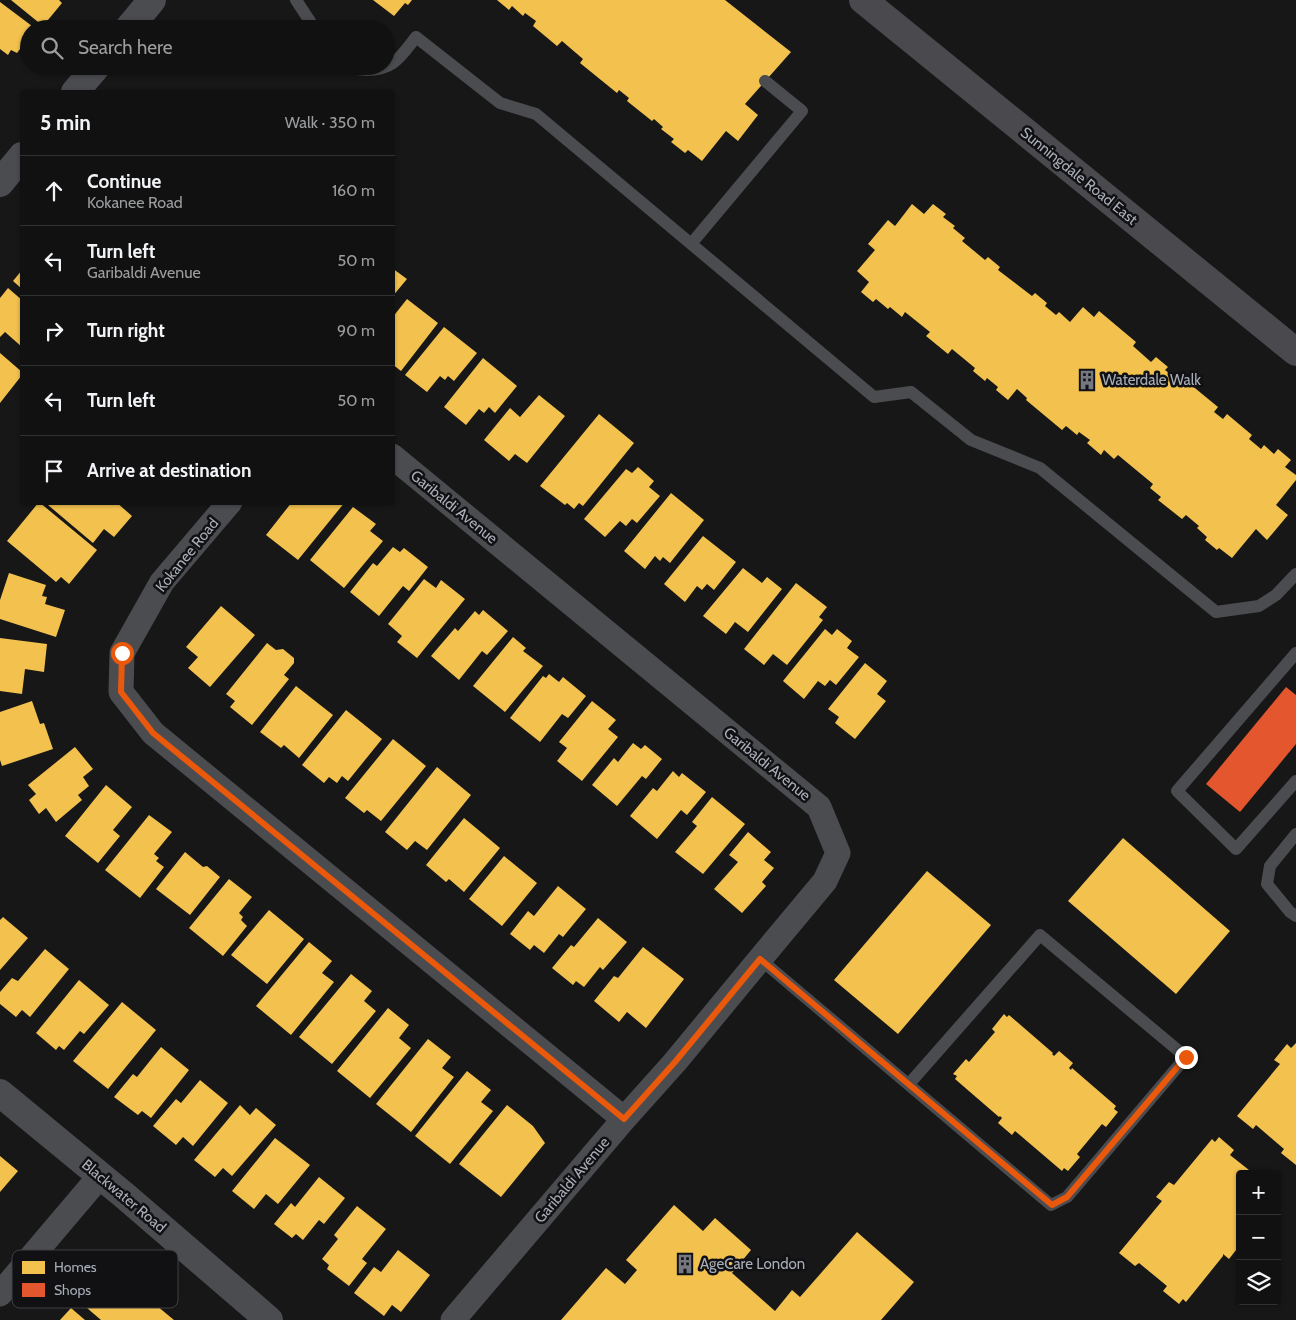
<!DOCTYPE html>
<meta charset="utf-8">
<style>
:root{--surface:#111;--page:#1a1a1a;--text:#f1f3f6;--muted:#9c9d9f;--line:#303131}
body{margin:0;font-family:Cabin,sans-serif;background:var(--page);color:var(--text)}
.controls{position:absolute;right:15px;bottom:15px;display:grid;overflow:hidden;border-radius:5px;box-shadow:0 1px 4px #0004}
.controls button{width:45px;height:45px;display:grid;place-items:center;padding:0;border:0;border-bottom:1px solid var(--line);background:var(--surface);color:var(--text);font:25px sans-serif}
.stop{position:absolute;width:15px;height:15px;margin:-11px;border:4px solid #ea580c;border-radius:50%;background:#fff}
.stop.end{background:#ea580c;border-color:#fff;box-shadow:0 1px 5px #0008}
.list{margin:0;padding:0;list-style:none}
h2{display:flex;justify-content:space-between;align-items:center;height:65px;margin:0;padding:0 20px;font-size:21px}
h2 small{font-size:16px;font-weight:400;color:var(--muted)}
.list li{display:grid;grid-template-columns:32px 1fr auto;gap:15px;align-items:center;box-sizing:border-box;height:70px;padding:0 20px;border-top:1px solid var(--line)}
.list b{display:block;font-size:19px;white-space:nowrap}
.list p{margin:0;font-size:16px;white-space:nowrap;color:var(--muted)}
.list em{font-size:16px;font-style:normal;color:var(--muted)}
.icon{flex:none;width:28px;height:28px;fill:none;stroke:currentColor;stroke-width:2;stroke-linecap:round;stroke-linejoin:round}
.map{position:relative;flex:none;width:1296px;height:1320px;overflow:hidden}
.search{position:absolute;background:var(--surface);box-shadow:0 1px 4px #0004;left:20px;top:20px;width:375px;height:55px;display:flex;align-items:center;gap:12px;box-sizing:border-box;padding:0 18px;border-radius:28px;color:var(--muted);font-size:19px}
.panel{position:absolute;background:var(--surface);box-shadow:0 1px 4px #0004;left:20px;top:90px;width:375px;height:415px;border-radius:5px}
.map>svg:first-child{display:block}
.homes{fill:#f2c14e}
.shops{fill:#e4572e}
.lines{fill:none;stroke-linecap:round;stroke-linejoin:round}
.service{stroke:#4b4c50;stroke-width:12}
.minor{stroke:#4b4c50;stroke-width:25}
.tertiary{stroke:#4b4c50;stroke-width:28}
.secondary{stroke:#4a4a4e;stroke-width:28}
.route{stroke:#ea580c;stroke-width:6}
.labels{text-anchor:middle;stroke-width:5;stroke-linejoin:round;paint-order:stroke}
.street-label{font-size:15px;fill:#a8adb8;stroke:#111113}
.poi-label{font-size:15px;fill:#a8adb8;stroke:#111113;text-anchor:start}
.key{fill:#111113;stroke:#3e4045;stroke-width:1}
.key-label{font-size:14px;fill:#a8adb8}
</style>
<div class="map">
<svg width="1296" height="1320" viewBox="0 0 1296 1320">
<rect width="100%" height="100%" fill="#171717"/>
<path class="homes" d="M11,0H59L62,3L43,26Z
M373,0H412L408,5L405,3L394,16Z
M497,0H725L791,52L745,104L758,115L738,141L726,131L702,161L688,150L685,153L671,142L674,139L661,129L663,127L654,119L652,121L627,101L629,98L619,90L617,93L580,63L583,59L562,41L557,46L533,26L536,21L525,13L523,16L512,6L509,10Z
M0,2L36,29H29V37L17,53L11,50L8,55L0,49Z
M912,204L924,214L933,204L946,214L943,217L955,226L953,228L965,238L962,241L985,260L988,257L1000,267L998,270L1032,296L1035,293L1047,303L1045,306L1056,315L1059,312L1070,322L1083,307L1094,317L1099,311L1136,342L1133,346L1151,362L1156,357L1168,367L1165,370L1176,379L1179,375L1218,407L1214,412L1223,419L1227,414L1252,435L1249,439L1261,449L1264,445L1274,454L1278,449L1291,460L1285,467L1296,475V480L1276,505L1288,515L1267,540L1256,529L1232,558L1219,548L1217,550L1205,540L1207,537L1197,528L1199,526L1186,515L1182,519L1158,500L1161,497L1150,488L1153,484L1118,455L1114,459L1104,450L1101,455L1087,443L1090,440L1079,432L1077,435L1066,426L1062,430L1026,400L1027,398L1017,389L1008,400L996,390L998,387L987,378L985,381L973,371L975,368L952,349L948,354L926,336L930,332L905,312L902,317L890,307L888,309L876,299L873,302L861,292L869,282L857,271L875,250L868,244L888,220L895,226Z
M392,268L407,279L392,297Z
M22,270V289L13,281Z
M8,288L22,300V347L5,332L0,337V298Z
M407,299L438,323L401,371L392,364V318Z
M444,327L477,353L454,381L448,376L445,380L440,376L427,392L405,375Z
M0,353L22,372V375L0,403Z
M483,358L517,386L495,413L489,407L484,413L479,409L466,425L444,407Z
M539,395L565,416L527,463L515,454L509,461L484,440L510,408L520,417Z
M599,414L634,443L583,506L579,503L574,509L567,503L565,505L540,486Z
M638,467L654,481L649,487L660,496L637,523L632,519L626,526L620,521L605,537L584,519L626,469L632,473Z
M671,493L704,520L670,563L663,557L660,561L655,556L645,569L624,551Z
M39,502L97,550L69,584L61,577L56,582L7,541Z
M50,502H116L132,516L114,537L104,529L93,543L48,505Z
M292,502H345L298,560L266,535Z
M353,507L376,524L370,531L383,541L344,588L310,560Z
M703,536L736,562L714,590L707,584L702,590L697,586L685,602L664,584Z
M393,547L400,552L404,548L428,567L409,591L403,586L379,616L350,592L373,563L377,566Z
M743,568L762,583L767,577L782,589L748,632L735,622L726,634L703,616Z
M9,573L46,585L42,596L47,597L45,604L65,610L56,637L0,619V600Z
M424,579L436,588L441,580L465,599L417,658L397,642L402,636L388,624Z
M796,583L827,607L819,617L823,620L787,665L773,654L764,665L744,649Z
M221,606L255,635L210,687L188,668L198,657L186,647Z
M483,610L508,631L487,655L482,651L459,680L431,656L455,628L458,631L475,611L479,615Z
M825,629L832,635L837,629L852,641L847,648L859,657L836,685L830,680L825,686L818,681L804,699L783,681Z
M513,637L526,648L523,651L543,666L505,712L473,686Z
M0,638L47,644L44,672L25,669L22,694L0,691Z
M267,643L276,650L283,649L294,658V663L284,675L289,679L252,725L230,707L235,701L226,694Z
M865,663L887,681L877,694L886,701L855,739L835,723L839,717L828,709Z
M549,674L559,682L563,677L586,696L568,718L562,714L540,742L510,718L543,676L546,678Z
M296,686L333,715L299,758L284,745L281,748L260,732Z
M32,701L40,724L44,723L53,749L2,766L0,760V712Z
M592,701L616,720L608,729L618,737L582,781L557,761L567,748L559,742Z
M346,710L382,739L348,781L342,776L337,783L329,777L324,783L302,765Z
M393,739L426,766L381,821L367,810L364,813L345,798Z
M633,743L641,749L645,745L662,759L646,779L642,776L617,806L592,785L614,758L618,762Z
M75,747L93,769L83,777L89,786L78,795L82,800L56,822L46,808L39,814L29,800L36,794L28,785Z
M437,767L471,795L427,850L415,841L407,850L385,832Z
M673,771L679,777L682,773L706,792L687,815L681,810L657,839L630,816L653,788L657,791Z
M106,785L132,807L113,830L120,836L98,863L65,836Z
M712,797L745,824L703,874L675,852L697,826L692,822Z
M149,815L172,832L154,854L159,858L156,861L164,867L140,898L105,870Z
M464,818L500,848L464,892L449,879L446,882L426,865Z
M748,832L771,852L764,860L774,868L762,882L766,886L742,913L714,889L738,862L729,855Z
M1123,838L1230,931L1176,994L1068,901Z
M185,852L203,867L207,866L220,877L190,915L156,889Z
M504,856L537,883L502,926L469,899Z
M927,871L991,925L898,1034L834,980Z
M229,879L252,897L239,913L243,917L241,920L247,926L223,956L189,928Z
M558,886L586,909L563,937L559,934L544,953L534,945L530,950L510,934L528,911L534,916Z
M269,910L304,939L267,984L231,955Z
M3,917L28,938L0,970V920Z
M598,918L627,942L603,970L600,967L584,987L576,981L573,985L552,968L571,945L574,947Z
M309,942L332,961L322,973L334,982L291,1035L256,1006Z
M643,947L684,979L646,1028L627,1012L619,1022L594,1001L614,976L618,978Z
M45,949L69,969L30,1017L22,1010L16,1017L0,1004V992L12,978L18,981Z
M351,974L372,991L364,1001L376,1011L332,1064L299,1037Z
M79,980L109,1005L84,1034L80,1031L64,1050L59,1046L56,1050L36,1033Z
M122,1002L156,1030L108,1089L73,1061Z
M388,1008L409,1025L399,1038L411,1048L370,1098L337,1071Z
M1004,1014L1007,1017L1009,1015L1053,1053L1052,1054L1054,1056L1059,1051L1073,1063L1069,1068L1071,1070L1072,1068L1116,1106L1114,1109L1118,1112L1106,1127L1102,1124L1077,1154L1080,1157L1068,1171L1064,1168L1062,1171L1015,1131L1012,1135L998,1123L1002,1118L1000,1116L999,1117L955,1079L957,1076L953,1074L966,1059L969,1062L995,1032L992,1029Z
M428,1039L451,1057L442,1068L454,1077L411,1132L376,1104Z
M1296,1043V1165L1281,1153L1284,1149L1256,1125L1253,1129L1237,1116L1280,1064L1274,1060L1287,1044L1291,1048Z
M161,1047L189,1070L151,1118L142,1111L138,1115L114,1097L133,1074L137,1077Z
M467,1071L491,1090L481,1102L493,1111L450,1164L415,1136Z
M200,1080L228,1103L193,1146L183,1137L176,1145L153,1126L176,1099L181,1103Z
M240,1105L250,1115L256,1108L276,1125L232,1176L223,1168L215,1177L194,1160Z
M507,1105L533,1126L545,1143L501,1197L459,1164Z
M1219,1137L1234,1150L1230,1155L1254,1174H1240V1245L1229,1259L1223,1254V1256L1186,1302L1183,1299L1179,1304L1163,1291L1167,1286L1139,1263L1135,1266L1119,1253L1162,1201L1156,1197L1169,1182L1174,1185L1212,1139L1215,1142Z
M275,1138L310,1165L278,1204L266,1194L254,1209L232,1191Z
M0,1156L18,1171L0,1192Z
M319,1177L345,1198L324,1224L319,1220L303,1240L296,1234L292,1238L274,1224L291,1203L295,1207Z
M674,1205L703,1231L715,1218L751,1250L732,1273L775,1311L792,1290L800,1297L857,1232L914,1282L881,1320H561L606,1268L625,1284L637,1270L626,1260Z
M357,1206L386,1229L362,1259L367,1263L349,1286L327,1269L329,1265L322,1259L338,1239L334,1235Z
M398,1250L430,1275L401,1312L392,1305L384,1316L354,1293L374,1267L381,1272Z
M112,1260L155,1296L151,1301L174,1320H101L87,1308L100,1293L90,1285Z
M71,1308L85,1320H60Z"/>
<path class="shops" d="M1286,687L1296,695V744L1240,812L1206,784Z"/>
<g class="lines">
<path class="service" d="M296,0L315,29
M348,66C354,70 360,69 367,70C394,70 401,56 416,37L500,103L536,114L874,397L911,392L971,440L1040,468L1216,612L1259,606L1276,595L1296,574
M691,244L802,111L765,81
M1296,653L1177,791L1236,849L1296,781
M1296,834L1270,866L1267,884L1290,912L1296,916
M760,959L1051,1205L1067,1197L1186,1057L1040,935L909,1084"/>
<path class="minor" d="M392,456L819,807L838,853L825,881L760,959L675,1062L624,1119L453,1320
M230,502L162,582L122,653L121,692L153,733L624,1119
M0,1294L100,1176"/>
<path class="tertiary" d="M128,29L152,0
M75,92L97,66
M0,183L22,156
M0,1093L125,1196L269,1320"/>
<path class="secondary" d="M863,0L1296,352"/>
</g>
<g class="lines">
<path class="route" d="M122,653L121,692L153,733L624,1119L675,1062L760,959L1052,1205L1067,1197L1186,1057"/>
</g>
<defs>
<symbol id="building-bare" viewBox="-9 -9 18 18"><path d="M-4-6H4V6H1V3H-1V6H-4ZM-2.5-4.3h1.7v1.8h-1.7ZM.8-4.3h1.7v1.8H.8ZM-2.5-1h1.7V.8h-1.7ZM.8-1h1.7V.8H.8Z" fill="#757880" stroke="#111113" stroke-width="2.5" paint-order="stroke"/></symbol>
</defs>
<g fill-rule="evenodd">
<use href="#building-bare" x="1073" y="366" width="28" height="28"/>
<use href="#building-bare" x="671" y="1250" width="28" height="28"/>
</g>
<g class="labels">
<g class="street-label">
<text transform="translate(1079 176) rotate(39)" y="5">Sunningdale Road East</text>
<text transform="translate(454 507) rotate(39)" y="5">Garibaldi Avenue</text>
<text transform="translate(187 555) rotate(-51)" y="5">Kokanee Road</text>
<text transform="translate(767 764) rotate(39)" y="5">Garibaldi Avenue</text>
<text transform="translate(572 1180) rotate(-50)" y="5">Garibaldi Avenue</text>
<text transform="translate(124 1196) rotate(40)" y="5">Blackwater Road</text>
</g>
<g class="poi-label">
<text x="1102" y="385">Waterdale Walk</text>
<text x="700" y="1269">AgeCare London</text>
</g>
</g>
<rect x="12" y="1250" width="166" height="58" rx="8" class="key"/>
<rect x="22" y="1261" width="23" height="13" fill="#f2c14e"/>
<rect x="22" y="1283" width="23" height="14" fill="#e4572e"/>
<g class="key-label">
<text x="54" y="1272">Homes</text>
<text x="54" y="1295">Shops</text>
</g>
</svg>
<div class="controls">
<button>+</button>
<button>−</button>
<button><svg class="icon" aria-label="layers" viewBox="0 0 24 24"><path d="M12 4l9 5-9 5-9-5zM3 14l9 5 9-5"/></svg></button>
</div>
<div class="stop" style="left:122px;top:653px"></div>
<div class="stop end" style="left:1186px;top:1057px"></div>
<div class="search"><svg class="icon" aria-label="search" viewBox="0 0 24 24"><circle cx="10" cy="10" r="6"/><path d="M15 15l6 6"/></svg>Search here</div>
<section class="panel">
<h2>5 min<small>Walk · 350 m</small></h2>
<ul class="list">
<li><svg class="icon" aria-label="ahead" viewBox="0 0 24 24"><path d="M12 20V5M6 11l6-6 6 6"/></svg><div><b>Continue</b><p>Kokanee Road</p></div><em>160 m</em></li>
<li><svg class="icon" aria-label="left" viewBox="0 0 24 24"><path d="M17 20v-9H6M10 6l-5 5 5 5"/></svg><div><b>Turn left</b><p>Garibaldi Avenue</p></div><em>50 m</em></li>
<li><svg class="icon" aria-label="right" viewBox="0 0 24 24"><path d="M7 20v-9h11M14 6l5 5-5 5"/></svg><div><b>Turn right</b></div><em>90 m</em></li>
<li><svg class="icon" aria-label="left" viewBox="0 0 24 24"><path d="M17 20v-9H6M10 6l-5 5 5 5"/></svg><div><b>Turn left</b></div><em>50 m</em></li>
<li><svg class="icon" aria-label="arrive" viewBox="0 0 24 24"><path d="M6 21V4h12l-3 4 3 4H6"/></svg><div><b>Arrive at destination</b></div></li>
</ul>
</section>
</div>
